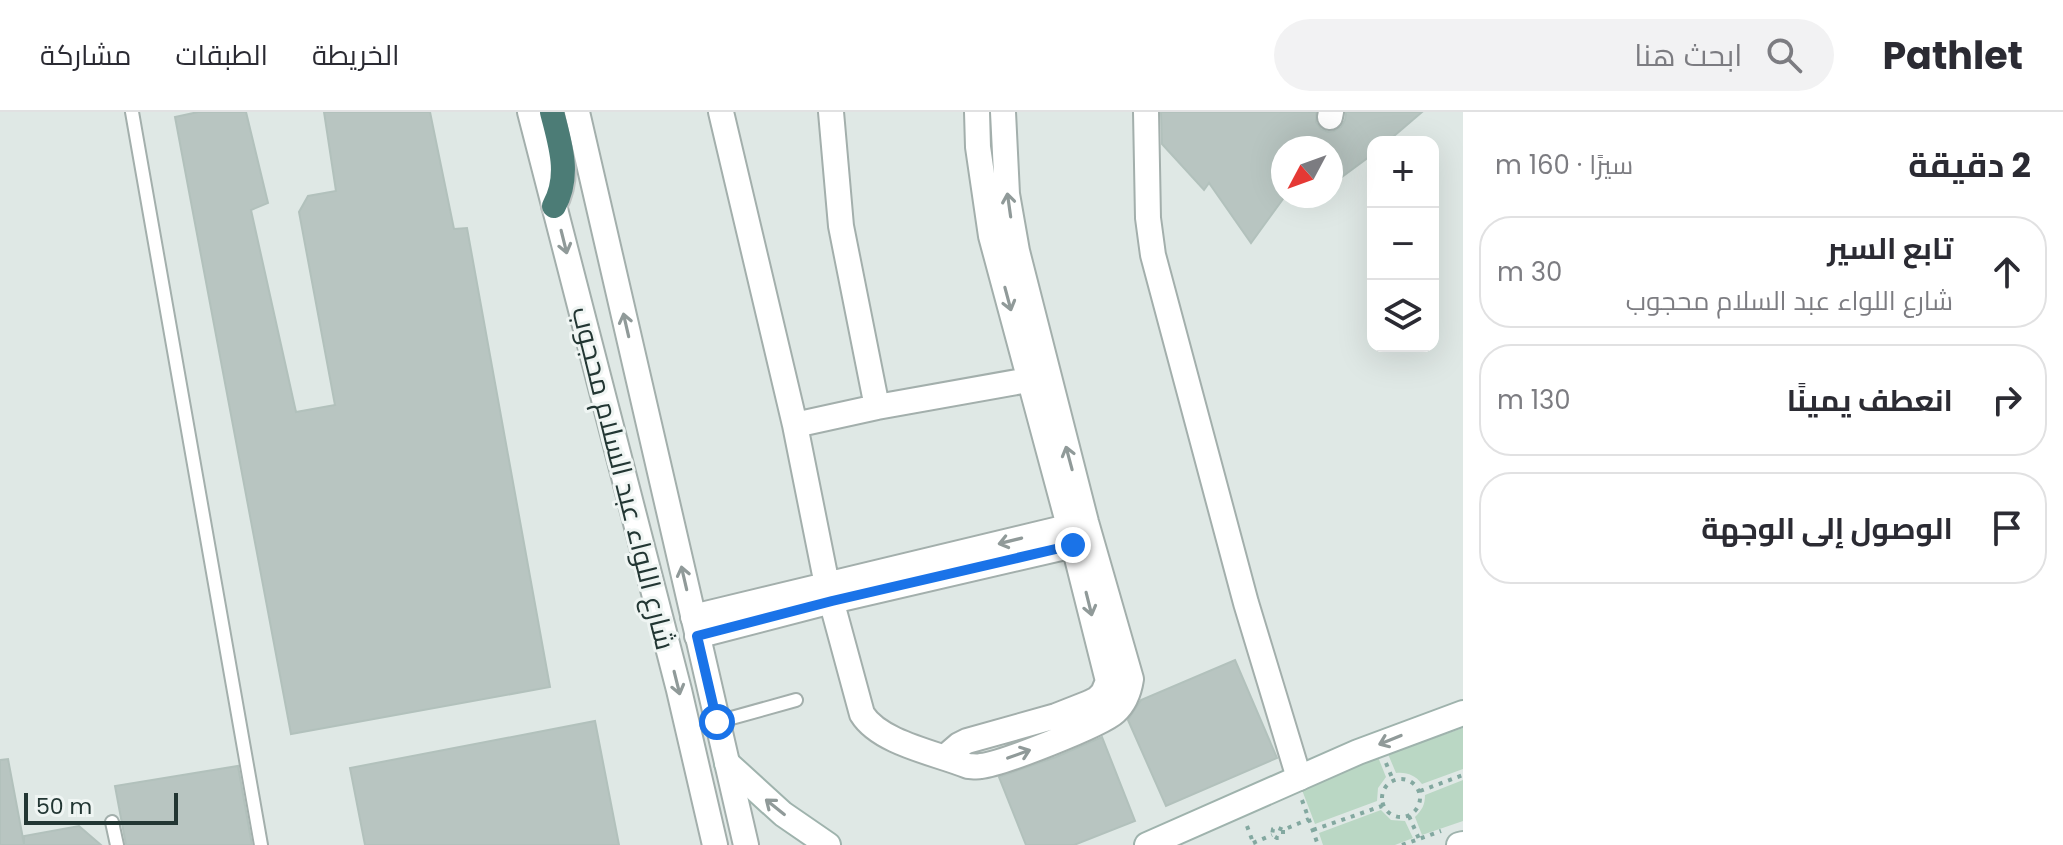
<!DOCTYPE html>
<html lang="ar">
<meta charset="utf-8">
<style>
:root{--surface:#fff;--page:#f2f2f3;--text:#2b2b33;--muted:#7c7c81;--line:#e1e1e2}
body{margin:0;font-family:Poppins,Cairo,sans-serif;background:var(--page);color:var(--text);direction:rtl}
.controls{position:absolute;right:24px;top:24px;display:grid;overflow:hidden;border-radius:16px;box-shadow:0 8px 32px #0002}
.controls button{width:72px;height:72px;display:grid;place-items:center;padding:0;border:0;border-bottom:2px solid var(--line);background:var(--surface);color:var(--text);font:40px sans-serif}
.compass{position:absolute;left:1271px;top:24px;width:72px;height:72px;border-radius:50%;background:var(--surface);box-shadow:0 8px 32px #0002;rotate:229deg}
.scale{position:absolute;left:24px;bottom:20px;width:154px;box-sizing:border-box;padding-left:8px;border:4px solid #223633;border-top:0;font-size:22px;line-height:28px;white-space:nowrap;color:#223633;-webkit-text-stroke:6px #eff5f3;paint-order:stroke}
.stop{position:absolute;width:24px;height:24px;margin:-18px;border:6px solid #1a73e8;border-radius:50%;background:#fff}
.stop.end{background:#1a73e8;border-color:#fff;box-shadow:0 2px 8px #0008}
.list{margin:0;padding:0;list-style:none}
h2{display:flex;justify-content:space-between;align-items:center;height:104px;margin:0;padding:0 32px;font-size:34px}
h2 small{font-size:26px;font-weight:400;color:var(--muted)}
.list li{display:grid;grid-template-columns:52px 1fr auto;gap:24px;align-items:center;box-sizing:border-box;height:112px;margin:0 16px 16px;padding:0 16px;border:2px solid var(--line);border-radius:32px}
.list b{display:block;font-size:30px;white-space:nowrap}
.list p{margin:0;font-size:26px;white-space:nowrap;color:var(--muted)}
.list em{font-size:26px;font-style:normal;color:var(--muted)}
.icon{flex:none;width:44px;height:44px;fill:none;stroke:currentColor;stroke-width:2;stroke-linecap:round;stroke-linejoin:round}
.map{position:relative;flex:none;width:1463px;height:733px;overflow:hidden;direction:ltr}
header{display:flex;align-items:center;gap:48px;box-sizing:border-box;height:112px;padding:0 40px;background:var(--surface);border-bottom:2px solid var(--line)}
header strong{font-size:38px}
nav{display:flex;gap:44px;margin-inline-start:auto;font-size:28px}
.search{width:560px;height:72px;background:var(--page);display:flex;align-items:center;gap:20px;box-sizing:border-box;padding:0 28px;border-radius:44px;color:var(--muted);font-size:30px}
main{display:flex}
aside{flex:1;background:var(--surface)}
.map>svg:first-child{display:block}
.green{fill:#bad7c4}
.building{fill:#b8c5c1;stroke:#b2c1bc;stroke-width:2}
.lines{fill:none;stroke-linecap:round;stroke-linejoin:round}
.service-casing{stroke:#a3afac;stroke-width:16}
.minor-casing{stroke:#a3afac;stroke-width:28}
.tertiary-casing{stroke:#a3afac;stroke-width:28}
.secondary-casing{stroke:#9fb3ad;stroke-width:28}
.trunk-casing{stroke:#bdc3c2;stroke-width:28}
.path{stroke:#83a8a0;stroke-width:4;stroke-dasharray:4 6;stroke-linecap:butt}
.service{stroke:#fff;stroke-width:12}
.minor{stroke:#fff;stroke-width:24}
.tertiary{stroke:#fff;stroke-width:24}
.secondary{stroke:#fff;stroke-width:24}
.trunk{stroke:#4c7c76;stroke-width:24}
.oneway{stroke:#909a99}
.route{stroke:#1a73e8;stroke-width:10}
.labels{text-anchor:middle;stroke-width:6;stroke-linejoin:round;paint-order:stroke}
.street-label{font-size:28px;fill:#223633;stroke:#eff5f3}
</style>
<header>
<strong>Pathlet</strong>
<div class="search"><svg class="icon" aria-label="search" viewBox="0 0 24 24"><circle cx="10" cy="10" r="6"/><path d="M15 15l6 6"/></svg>ابحث هنا</div>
<nav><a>الخريطة</a><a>الطبقات</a><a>مشاركة</a></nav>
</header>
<main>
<aside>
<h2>2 دقيقة<small>سيرًا · 160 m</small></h2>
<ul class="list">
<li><svg class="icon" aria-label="ahead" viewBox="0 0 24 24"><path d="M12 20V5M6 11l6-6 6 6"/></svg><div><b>تابع السير</b><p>شارع اللواء عبد السلام محجوب</p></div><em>30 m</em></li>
<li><svg class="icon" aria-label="right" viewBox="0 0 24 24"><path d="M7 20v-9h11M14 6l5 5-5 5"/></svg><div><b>انعطف يمينًا</b></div><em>130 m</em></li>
<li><svg class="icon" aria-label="arrive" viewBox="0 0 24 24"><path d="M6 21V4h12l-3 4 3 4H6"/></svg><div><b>الوصول إلى الوجهة</b></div></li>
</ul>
</aside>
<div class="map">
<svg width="1463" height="733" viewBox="0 0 1463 733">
<rect width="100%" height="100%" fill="#dfe8e5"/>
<path class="green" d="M1463,616V657L1422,672C1415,663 1407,660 1396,661L1388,642Z
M1378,645L1386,665L1378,676L1377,689L1315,712L1302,678Z
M1463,668V709L1422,723L1415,705C1422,698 1425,693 1425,683Z
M1381,698L1391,708L1405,709L1413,726L1395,733H1323L1319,721Z"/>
<path class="building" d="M198,0H246L268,91L251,98L296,300L335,293L299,100L308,84L336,79L324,0H430L454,117L467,116L550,575L291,622L175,5Z
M1161,0H1316V10L1321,17L1328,20L1334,19L1341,15L1345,8L1346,0H1422L1387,30H1373V42L1331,73V36H1283V87L1251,131L1209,71L1204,78L1162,32Z
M1235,548L1277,646L1166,694L1128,608L1141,588Z
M595,609L619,733H365L350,656Z
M1102,625L1135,709L1074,733H1026L999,665L1056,645Z
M8,647L24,732V724L79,714L101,733H0V648Z
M238,654L252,733H126L115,674Z"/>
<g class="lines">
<defs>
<path id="service" d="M132,0L261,733
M717,610L796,588
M112,710L117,733"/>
<path id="minor" d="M721,0L795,313L827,473L862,602C880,631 936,641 968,654C972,654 976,655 981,654C1001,652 1101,613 1115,600C1125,591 1129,580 1131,567L1086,410L1017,139L1007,82L1003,0
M831,0L841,114L877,295
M1146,0L1148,106L1153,143L1246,491L1299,666
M1330,5L1331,0
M795,313L877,295L1045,265
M693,505L1084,411
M697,524L832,489L1087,430
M945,645L959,633L967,629L1056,604L1089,591L1097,587L1103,581L1108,569L1069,414L991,124L978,35L977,0"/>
<path id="tertiary" d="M530,0L679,578L715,733
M577,0L746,733"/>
<path id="secondary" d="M727,651L783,702L828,733
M1147,733L1358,640L1463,601
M1459,733L1463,732"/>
<path id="trunk" d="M552,0C560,32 571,63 554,94"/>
</defs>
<use href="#service" class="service-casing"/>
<use href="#minor" class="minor-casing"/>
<use href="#tertiary" class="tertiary-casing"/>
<use href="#secondary" class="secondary-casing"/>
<use href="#trunk" class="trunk-casing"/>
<path class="path" d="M1386,651L1393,668
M1382 686a19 19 0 1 1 38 0a19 19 0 1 1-38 0Z
M1420,679L1463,663
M1302,688L1318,733
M1409,704L1419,727
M1247,714L1254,733
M1283,718V722L1279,726H1277L1272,723L1273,717L1276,715L1283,718L1309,707
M1313,718L1382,694
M1253,731L1272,723
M1402,733L1441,719"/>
<use href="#service" class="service"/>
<use href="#minor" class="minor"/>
<use href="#tertiary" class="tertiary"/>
<use href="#secondary" class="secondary"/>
<use href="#trunk" class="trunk"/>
</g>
<defs><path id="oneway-shaft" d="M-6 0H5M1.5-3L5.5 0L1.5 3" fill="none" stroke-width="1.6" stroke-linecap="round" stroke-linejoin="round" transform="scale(2)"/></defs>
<g class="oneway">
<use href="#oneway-shaft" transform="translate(1009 93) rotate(-98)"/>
<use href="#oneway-shaft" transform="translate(564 130) rotate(76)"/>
<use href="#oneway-shaft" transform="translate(1008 187) rotate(75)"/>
<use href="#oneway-shaft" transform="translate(626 213) rotate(-103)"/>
<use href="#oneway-shaft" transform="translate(1069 346) rotate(-105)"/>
<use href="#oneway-shaft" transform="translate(1010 429) rotate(166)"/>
<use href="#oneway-shaft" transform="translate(684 466) rotate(-103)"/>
<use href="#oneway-shaft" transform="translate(1089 492) rotate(76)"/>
<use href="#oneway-shaft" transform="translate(677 571) rotate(76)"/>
<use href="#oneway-shaft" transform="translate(1390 628) rotate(158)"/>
<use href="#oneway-shaft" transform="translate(1019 642) rotate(-20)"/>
<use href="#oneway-shaft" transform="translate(775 695) rotate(-141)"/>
</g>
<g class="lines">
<path class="route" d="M717,610L697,524L832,489L1073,433"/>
</g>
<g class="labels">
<g class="street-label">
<text transform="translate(624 366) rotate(76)" y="10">شارع اللواء عبد السلام محجوب</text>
</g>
</g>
</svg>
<div class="controls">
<button>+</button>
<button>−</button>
<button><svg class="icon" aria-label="layers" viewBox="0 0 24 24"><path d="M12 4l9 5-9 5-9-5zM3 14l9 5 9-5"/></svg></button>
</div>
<svg class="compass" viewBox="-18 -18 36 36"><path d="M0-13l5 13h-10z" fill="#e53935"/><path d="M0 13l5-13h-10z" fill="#7c7c81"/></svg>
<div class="scale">50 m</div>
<div class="stop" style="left:717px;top:610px"></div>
<div class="stop end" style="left:1073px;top:433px"></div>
</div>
</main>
